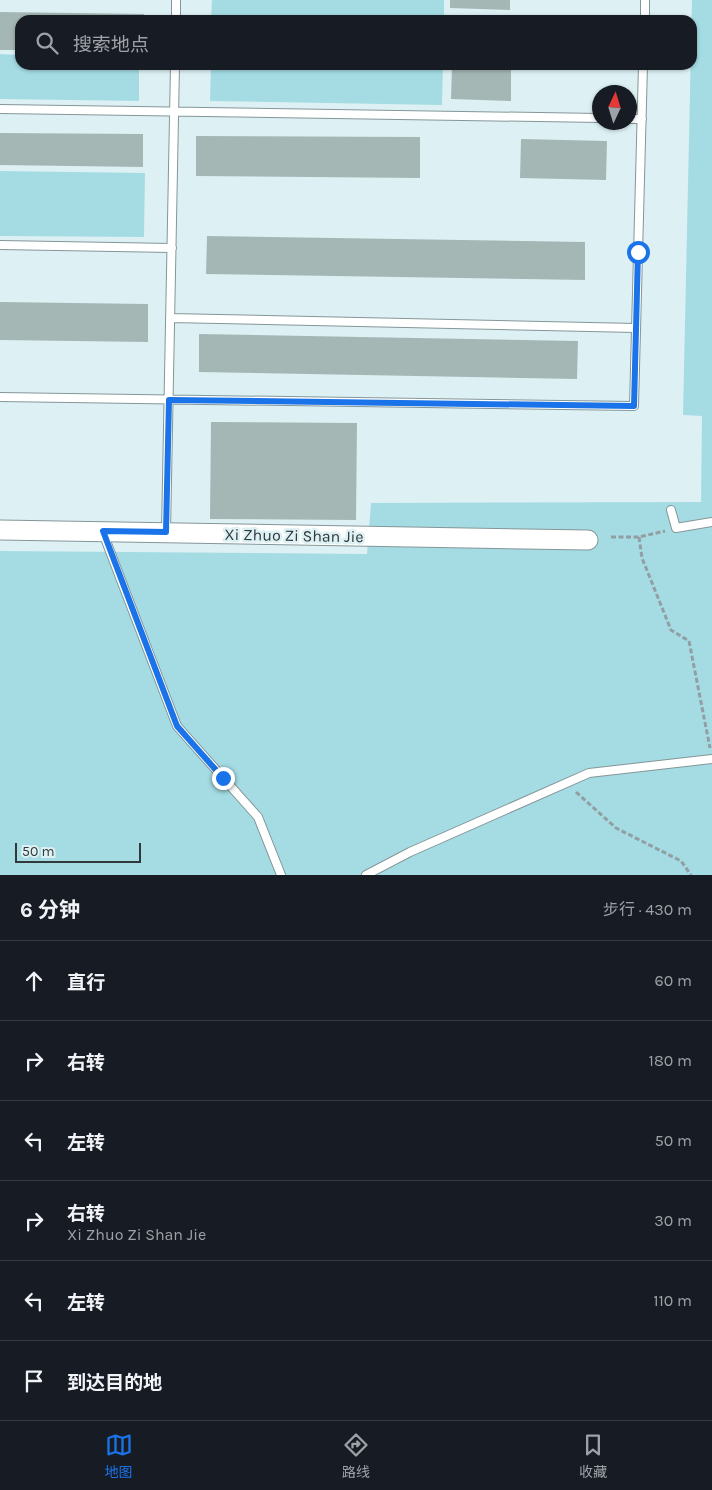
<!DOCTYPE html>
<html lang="zh">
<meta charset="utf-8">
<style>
:root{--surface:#171b24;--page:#20242c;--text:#f1f3f6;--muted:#9ea1a6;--line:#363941;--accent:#1a73e8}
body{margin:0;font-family:Karla,"Noto Sans SC",sans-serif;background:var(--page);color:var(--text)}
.compass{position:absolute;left:592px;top:85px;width:45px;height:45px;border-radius:50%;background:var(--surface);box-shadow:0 1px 4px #0004;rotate:4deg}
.scale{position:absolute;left:15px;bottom:12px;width:126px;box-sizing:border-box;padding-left:5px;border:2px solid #31383a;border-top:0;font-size:14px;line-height:18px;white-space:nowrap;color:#31383a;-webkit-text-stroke:4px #ddf1f4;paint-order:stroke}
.stop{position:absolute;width:15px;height:15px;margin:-11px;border:4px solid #1a73e8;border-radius:50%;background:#fff}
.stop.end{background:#1a73e8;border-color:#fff;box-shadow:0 1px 5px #0008}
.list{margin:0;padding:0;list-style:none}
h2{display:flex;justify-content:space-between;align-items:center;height:65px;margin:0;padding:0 20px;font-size:21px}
h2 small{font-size:16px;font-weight:400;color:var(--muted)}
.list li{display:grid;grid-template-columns:32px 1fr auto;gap:15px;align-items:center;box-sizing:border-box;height:80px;padding:0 20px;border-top:1px solid var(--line)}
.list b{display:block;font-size:19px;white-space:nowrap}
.list p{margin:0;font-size:16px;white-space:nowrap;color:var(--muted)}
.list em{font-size:16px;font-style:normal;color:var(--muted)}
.icon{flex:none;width:28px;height:28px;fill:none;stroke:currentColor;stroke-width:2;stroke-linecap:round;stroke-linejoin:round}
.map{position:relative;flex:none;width:712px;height:875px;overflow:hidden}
.search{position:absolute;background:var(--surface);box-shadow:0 1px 4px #0004;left:15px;right:15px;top:15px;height:55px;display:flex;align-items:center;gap:12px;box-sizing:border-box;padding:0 18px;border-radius:15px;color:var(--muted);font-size:19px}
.sheet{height:545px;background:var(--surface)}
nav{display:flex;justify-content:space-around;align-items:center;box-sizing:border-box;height:70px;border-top:1px solid var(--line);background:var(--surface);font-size:14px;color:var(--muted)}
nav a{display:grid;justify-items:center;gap:2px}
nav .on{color:var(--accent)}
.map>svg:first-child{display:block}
.green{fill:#a5dce4}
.building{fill:#a5b7b5}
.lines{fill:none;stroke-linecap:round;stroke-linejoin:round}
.service-casing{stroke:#849698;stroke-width:10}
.tertiary-casing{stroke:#849698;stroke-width:21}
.path{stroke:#919fa2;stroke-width:3;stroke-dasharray:5 2.5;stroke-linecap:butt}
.service{stroke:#fff;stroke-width:8}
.tertiary{stroke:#fff;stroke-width:19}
.route{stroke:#1a73e8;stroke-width:6}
.labels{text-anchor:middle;stroke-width:5;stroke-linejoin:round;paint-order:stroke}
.street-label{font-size:16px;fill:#31383a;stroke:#ddf1f4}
</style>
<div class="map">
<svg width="712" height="875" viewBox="0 0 712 875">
<rect width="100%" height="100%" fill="#ddf1f4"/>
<path class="green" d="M212,0H444V20H211Z
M692,0H712V875H0V551L367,554L371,503L701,502L702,416L683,415Z
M0,54L20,55V65H139V101L0,99Z
M211,65H443L442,105L210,101Z
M0,171L145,173L144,237L0,236Z"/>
<path class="building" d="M450,0H510V10L450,8Z
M0,12L144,14V20H20V50H0Z
M452,66L511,67V101L451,99Z
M0,133L143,134V167L0,165Z
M196,136L420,137V178L196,176Z
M521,139L607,141L606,180L520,178Z
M207,236L585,242V280L206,274Z
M0,302L148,304V342L0,340Z
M199,334L578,341L577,379L199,372Z
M211,422L357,423L356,520L210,519Z"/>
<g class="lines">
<defs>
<path id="service" d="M176,20V0
M645,20V0
M0,109L600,118
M630,119H642
M0,245L172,248
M170,318L636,328
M0,397L634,406L643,65
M671,510L676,528L712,522
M166,532L175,65
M103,533L177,726L258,817L281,875
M366,875L410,852L589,773L712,759"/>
<path id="tertiary" d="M0,530L588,540"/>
</defs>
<use href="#service" class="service-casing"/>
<use href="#tertiary" class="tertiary-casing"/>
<path class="path" d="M611,537H639L665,531
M639,537L642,558L671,630L689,641L710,748
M576,792L616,828L681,861L691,875"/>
<use href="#service" class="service"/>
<use href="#tertiary" class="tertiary"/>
</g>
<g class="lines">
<path class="route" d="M223,778L177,726L103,531L166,532L169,400L634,406L638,252"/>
</g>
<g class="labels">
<g class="street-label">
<text transform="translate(294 535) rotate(1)" y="6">Xi Zhuo Zi Shan Jie</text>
</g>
</g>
</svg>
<svg class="compass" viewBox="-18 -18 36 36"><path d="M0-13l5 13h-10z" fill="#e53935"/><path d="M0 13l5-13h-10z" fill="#9ea1a6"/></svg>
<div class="scale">50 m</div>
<div class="stop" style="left:638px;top:252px"></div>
<div class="stop end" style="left:223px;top:778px"></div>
<div class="search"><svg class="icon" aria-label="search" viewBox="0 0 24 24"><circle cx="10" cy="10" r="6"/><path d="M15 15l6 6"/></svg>搜索地点</div>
</div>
<section class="sheet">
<h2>6 分钟<small>步行 · 430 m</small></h2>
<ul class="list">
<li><svg class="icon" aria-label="ahead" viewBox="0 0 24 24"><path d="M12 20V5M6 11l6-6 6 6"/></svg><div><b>直行</b></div><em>60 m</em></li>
<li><svg class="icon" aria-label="right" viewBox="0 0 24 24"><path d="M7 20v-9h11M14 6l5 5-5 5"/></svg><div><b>右转</b></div><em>180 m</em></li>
<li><svg class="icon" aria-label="left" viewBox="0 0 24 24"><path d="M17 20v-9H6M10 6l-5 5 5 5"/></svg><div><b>左转</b></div><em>50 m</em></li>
<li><svg class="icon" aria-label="right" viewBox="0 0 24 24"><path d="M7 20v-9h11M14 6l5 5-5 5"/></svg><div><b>右转</b><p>Xi Zhuo Zi Shan Jie</p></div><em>30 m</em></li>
<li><svg class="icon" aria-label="left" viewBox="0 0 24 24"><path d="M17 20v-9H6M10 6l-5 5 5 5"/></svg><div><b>左转</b></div><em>110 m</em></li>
<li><svg class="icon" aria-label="arrive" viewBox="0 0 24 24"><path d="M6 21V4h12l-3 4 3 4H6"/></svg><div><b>到达目的地</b></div></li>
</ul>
</section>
<nav>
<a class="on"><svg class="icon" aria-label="map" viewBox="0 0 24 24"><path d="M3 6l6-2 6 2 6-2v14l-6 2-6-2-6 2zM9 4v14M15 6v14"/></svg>地图</a>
<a><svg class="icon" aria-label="directions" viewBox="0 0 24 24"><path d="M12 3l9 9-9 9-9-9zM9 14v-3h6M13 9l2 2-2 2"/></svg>路线</a>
<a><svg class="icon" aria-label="saved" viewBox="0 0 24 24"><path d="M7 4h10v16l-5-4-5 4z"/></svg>收藏</a>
</nav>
